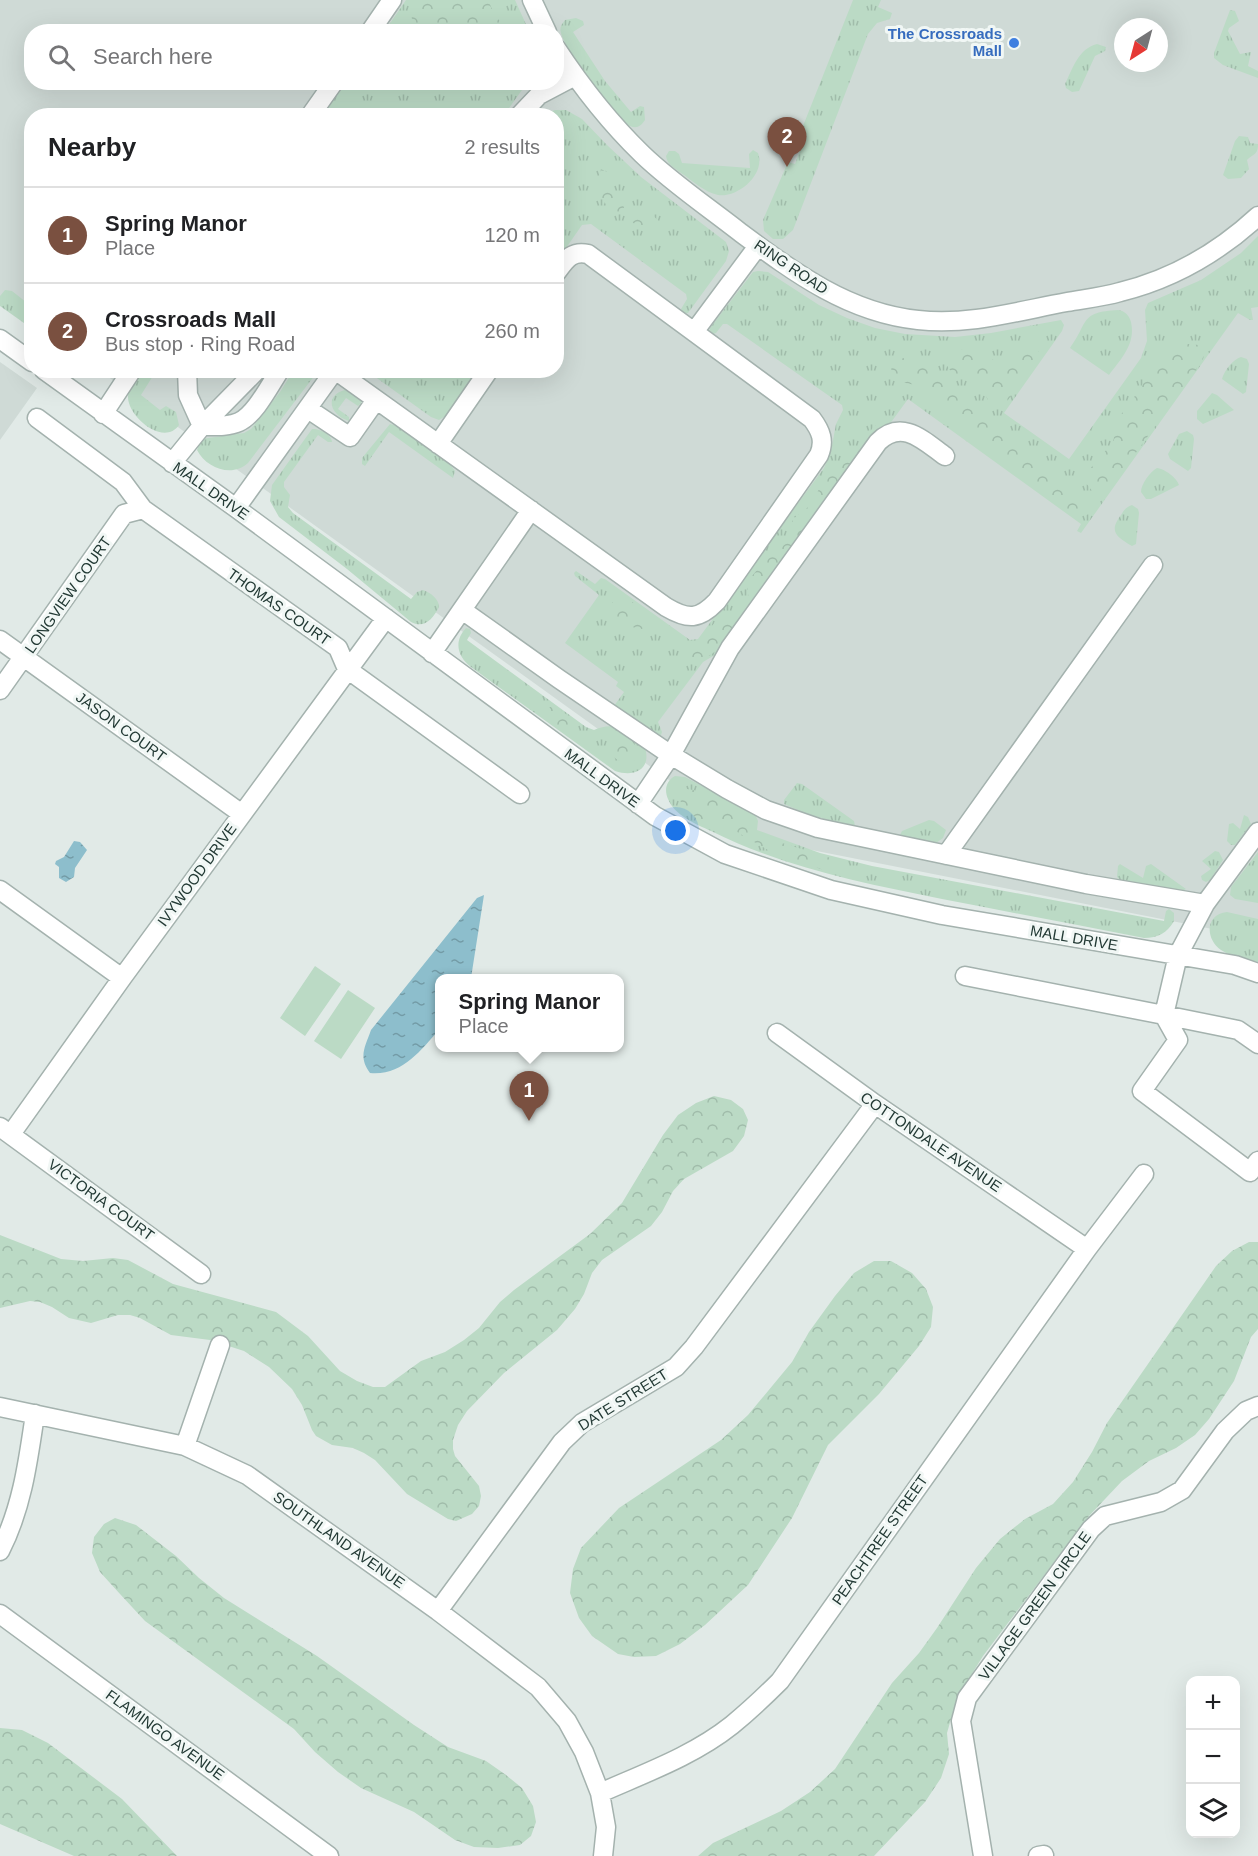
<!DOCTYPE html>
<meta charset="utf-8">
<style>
:root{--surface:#fff;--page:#f6f6f6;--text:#202124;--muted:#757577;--line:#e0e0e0;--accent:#7a5040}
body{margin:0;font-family:Helvetica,sans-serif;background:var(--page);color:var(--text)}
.controls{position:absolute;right:18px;bottom:18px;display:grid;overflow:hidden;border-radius:12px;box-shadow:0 6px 24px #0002}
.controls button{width:54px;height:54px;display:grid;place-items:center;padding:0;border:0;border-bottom:2px solid var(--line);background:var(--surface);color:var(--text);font:30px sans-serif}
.compass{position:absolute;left:1114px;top:18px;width:54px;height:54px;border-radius:50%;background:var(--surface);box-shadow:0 6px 24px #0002;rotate:216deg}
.you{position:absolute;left:676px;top:831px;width:21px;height:21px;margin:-15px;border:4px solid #fff;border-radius:50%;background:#1a73e8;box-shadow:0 0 0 9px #1a73e833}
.badge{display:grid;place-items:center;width:39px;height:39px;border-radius:50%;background:var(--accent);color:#fff;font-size:20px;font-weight:700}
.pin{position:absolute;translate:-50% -50px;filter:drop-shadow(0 2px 3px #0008)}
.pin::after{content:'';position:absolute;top:32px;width:21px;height:18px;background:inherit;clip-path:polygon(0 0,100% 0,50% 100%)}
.popup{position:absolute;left:435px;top:974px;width:189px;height:78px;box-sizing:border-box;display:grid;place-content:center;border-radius:12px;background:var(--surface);filter:drop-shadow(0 2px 4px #0005);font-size:20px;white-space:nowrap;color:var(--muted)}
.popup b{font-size:22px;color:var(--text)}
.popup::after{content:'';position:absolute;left:50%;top:100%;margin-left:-12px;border:12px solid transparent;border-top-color:var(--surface)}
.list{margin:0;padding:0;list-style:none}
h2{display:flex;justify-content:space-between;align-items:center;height:78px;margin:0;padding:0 24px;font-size:26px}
h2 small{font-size:20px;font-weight:400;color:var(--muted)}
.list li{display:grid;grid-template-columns:39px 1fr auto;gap:18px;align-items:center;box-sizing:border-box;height:96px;padding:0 24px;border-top:2px solid var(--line)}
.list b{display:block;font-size:22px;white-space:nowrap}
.list p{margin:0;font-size:20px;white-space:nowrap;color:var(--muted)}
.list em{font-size:20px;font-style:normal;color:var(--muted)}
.icon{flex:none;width:33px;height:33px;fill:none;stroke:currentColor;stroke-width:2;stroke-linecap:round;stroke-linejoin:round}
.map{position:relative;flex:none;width:1258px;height:1856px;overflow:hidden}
.search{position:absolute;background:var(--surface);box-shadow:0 6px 24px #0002;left:24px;top:24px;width:540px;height:66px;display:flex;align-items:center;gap:15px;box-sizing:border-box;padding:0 21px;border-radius:24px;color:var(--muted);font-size:22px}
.panel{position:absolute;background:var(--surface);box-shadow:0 6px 24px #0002;left:24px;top:108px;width:540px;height:270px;border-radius:24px}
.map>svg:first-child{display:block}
.built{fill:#cfdad6;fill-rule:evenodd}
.grass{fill:url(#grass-tufts)}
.forest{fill:url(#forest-crowns)}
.pitch{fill:#bbdac5}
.water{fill:url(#water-ripples)}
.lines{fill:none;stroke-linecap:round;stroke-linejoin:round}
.minor-casing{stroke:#a4b2ae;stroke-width:21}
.minor{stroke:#fff;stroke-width:18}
.shop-dot{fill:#3f7fe0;stroke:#f1f7f5;stroke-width:2}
.labels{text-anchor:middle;stroke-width:6;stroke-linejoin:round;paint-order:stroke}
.shop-label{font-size:15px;font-weight:bold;fill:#366cbe;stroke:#f1f7f5;text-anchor:end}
.street-label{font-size:15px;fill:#233a35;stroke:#f1f7f5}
</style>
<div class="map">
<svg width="1258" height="1856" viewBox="0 0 1258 1856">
<defs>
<pattern id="grass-tufts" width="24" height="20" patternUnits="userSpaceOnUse" patternTransform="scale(1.5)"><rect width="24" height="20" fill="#bbdac5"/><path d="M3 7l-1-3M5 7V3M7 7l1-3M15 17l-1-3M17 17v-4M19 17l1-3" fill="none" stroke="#a0bcaa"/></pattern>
<pattern id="forest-crowns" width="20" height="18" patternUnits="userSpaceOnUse" patternTransform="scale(1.5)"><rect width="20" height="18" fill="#bbdac5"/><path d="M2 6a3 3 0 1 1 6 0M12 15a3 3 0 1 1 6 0" fill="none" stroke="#a0bcaa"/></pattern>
<pattern id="water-ripples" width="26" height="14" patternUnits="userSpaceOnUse" patternTransform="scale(1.5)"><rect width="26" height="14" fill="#8dbecc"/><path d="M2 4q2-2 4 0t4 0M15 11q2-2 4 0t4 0" fill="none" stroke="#739ba6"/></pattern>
</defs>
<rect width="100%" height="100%" fill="#e1eae7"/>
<path class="built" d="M0,0H1258V938L771,842L694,798L100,371L556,370V116H32L31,321L0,298ZM1123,27H1159V63H1123ZM32,32H556V82H32Z
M0,362L37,388L0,440Z"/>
<path class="grass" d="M406,0H515L529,31L384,32Z
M853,0H881L878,7L892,13L890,19L877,23L868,34L793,230L783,239H773L764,231L763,220L788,162L795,164L802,145L799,136Z
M1230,10L1235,11L1239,21L1229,28L1228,31L1240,54L1251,52L1248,66L1258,71V78L1223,65L1214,58V53Z
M576,18L583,21L584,25L573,32L605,81L631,112L640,106L644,107L645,120C641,126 637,129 630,126C615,121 564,48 561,33C559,27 562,24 565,20Z
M1097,44L1106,47L1105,51L1095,56L1079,91L1072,92L1066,88L1065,84C1073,68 1078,49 1097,44Z
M346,83L347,82L527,83L504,115H323Z
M555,110H566L582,119L607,145L641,177L726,242L729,251L726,261L688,313H683L681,309L687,299L686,294L591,224L582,225L557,261L556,116H539Z
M1239,136L1248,137L1250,143L1258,144C1258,155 1253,154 1247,160L1249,169L1241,178L1228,179L1223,175L1235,141Z
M669,151H675L679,154L682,163L750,168L749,154L753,150L758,153C766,174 738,198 718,195C704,192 693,181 681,173C675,168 667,165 666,156Z
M1258,236V307L1251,308L1253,320H1250L1238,313L1081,533L1077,531L1081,524L908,399L732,641L720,652L703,662L658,722L662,732L661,735C655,734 621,711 614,706L624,692L616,686L618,682L565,643L599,595L575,576L574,573L576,571L595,584L601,578L605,579L690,640L698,639L824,468L831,451L836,424L843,410L842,405L727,324H723L716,333L713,334L710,332V328L753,272L758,271L768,272L819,305L847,318L875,328L905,334L955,337L991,333L1061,320L1064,325L1062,331L1004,413L1069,459L1141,358L1147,341L1145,310L1148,303L1201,280L1241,253Z
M5,290L12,291L31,306V328L0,306V296Z
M1118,310C1125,311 1129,315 1131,322C1136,344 1121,359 1109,375L1070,348C1089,322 1079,312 1118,310Z
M1241,357L1247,359L1249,364L1246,392L1243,394L1222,379C1224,371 1233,359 1241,357Z
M139,371H156L141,395L160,410L166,406L176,412L179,425C164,447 128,417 128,397C128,387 134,379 139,371Z
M293,371H318L248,463C232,478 206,468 197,450L201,439L244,433L251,429L280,392Z
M367,371H478L447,415L439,420L431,417Z
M345,390L351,392L362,402L358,406L346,398L338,409L349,417V421C331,416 323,396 345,390Z
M1212,393L1217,395L1234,410L1203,424L1197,419V411Z
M390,424L397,426L449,463L455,471L453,478L389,432L365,466L362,464V458Z
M312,429C320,428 332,435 332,442H328L318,435L284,482V487L290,495L288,507L293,513L411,599L417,592L423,590C431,593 439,599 439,607C433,619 424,629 411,622L347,569L279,517L270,501L272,485Z
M1187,431L1193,435L1194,439L1191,468L1188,471L1170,459L1168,454L1179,434Z
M1157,468C1165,469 1177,478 1179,485L1151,499H1146L1141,492C1141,484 1150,472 1157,468Z
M1132,505L1138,509L1139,513L1136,544L1132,546C1117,537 1108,532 1121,515C1124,510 1126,507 1132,505Z
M466,628L470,629L471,633L467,640L586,727L594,730C617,720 625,732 644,745C653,768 636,778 615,771L471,667C458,657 453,642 466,628Z
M675,776L685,777L755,814L758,821L757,830L820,853L872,866L1164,921L1166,911L1169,909L1174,913V921C1167,933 1158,938 1144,938C1077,925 1009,912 942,899C862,883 785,868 711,831C696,824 675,816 668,799C664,790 666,781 675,776Z
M797,783L802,784L854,821L855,826L852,827L805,813L784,804V800Z
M1244,815L1248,817L1251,824L1235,845H1231L1227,841L1229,824L1233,823L1240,829Z
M929,820L934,821L946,830L943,838L936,843L902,838L900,835L902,831Z
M1215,851L1219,852L1223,860L1210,880L1206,882L1202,880L1201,876L1211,869L1202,861Z
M1258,852V903L1235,899L1230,895L1231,887Z
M1120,864L1143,878L1146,866L1151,864L1186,889L1182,891L1120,880L1117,877L1118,866Z
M1227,912L1258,919V962C1246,959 1232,957 1221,950C1205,939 1205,914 1227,912Z"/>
<path class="forest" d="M413,0H488L495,16L510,31H418C411,20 409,13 413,0Z
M602,170L608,172L613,190L623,202L624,208L620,212L611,211C601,199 596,188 600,172Z
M634,209C645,208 658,217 662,227L661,230C651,233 633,227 629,217Z
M1177,343L1199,345L1205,351L1203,359L1110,489L1101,495L1093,492L1086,483L1089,470L1113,442L1118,420L1125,408L1139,391L1151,369L1162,358L1167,350Z
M1030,346L1037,348L1040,354L1039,358L1002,408C987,410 989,395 980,388C967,377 941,376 947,354L952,349C973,346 996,367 1012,362C1020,359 1022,350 1030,346Z
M903,358L926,367L997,423L1029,458L1087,501L1090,508L1087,515C1065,520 989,446 971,429C964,423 955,421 948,414C940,405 935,395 923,388C910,381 895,387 891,368L897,359Z
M874,426H877L882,430L756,600L749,598L747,590L752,576L762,564L785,544L793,519L808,507L831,470L849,461Z
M620,596C632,599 645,611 648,623L642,629C628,628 614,619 611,605L616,597Z
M729,611L735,616C739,637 706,666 686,660L680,653L681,649L688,645L698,644L722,613Z
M550,707C561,708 575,719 576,730L569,733C559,731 548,723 544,714Z
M615,737C626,736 635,741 639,752L636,759C626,767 618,761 610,754L608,745Z
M687,789C705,791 727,804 741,816C749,822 753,830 762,835C785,846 810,850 833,859L837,864L836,867L831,871H827L773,853L737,832L696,818L681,804L680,796Z
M714,1096L731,1100L743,1109L748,1120L744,1136L733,1151L684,1179L673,1191L662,1212L651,1226L602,1260L592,1273L584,1294L575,1309L557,1330L504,1373L467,1411L458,1425L453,1440V1449L455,1456L479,1486L481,1496L479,1506L472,1514L456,1521L448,1519L407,1494L375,1460L364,1453L353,1448L332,1445L316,1436L312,1430L302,1405L292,1389L269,1367L244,1351L210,1340L171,1335L140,1318L130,1315H118L91,1323L69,1318L52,1307L40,1302L30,1301L0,1308V1235L61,1259L83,1261L113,1258L128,1260L173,1284L276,1312L308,1336L340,1371L357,1381L373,1387H385L421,1361L445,1352L464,1340L479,1328L500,1302L514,1290L590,1234L622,1203L663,1135L678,1115L696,1103Z
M1249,1242H1258V1329L1251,1337L1234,1381L1209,1419L1195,1435L1176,1448L1149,1461L1122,1481L1089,1516L983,1656L965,1685L953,1712L947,1733L949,1754L941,1778L925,1802L874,1856H698L713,1843L781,1811L810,1792L835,1769L892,1683L919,1653L937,1628L976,1568L1000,1539L1025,1519L1053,1504L1073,1482L1092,1452L1107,1423L1216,1266L1232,1251Z
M874,1261H891L912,1273L926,1289L933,1307L931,1327L919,1346L879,1394L828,1445L792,1518L748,1585L705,1625L680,1644L656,1656L634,1657L618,1654L592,1636L579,1618L570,1593L573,1569L581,1548L619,1508L721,1440L748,1415L792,1362L809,1332L835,1296L854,1273Z
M115,1518L136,1525L176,1556L199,1578L224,1598L317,1656L414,1725L448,1747L486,1761L506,1775L522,1788L533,1806L536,1822L531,1836L520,1845L498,1848L474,1847L455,1840L414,1812L361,1788L338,1772L315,1752L294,1729L145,1621L120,1594L100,1572L92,1553L94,1537L104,1524Z
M0,1728L22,1730L48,1743L122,1799L177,1856H74L0,1824Z"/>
<path class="pitch" d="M315,966L341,984L305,1036L280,1018Z
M348,990L375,1008L341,1059L314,1041Z"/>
<path class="water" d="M74,841L80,842L87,850L75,868L74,877L66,882L59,878V867L55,864L56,861L64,857Z
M484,895L471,978H439V1030C420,1051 402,1076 370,1073C358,1057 365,1047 371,1030L477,898Z"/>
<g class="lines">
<defs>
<path id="minor" d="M532,0L547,32
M370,32L392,0
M556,48C581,86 609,122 642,154C672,183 708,207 741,233C795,273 849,313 918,320C968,326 1018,311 1067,302C1084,299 1103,297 1120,292C1173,279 1219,252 1258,216
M310,116L334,82
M519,116L539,95L575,76
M556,273C565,261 571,250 588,254L694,332
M0,339L32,362
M44,370L236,508L655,816L725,854L831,890L942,915L1235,965L1258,973
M187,370L188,395L202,426L257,370
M335,370L666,607C688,620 699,620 717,601L819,455C825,441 821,431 812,419L694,332L758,246
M308,409L350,437L376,400
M103,414L132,370
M37,418L123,482L143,509L338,648L347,669L520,794
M438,444L489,370
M945,456C924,441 902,418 878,442L730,648L671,755L727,789L766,810L818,828L1086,884L1205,904L1178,955L1164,1015L965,976
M172,463L202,426C214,426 228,427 239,422C255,415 270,385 280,370
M236,508L335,370
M462,610L559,679L671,755L638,804
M0,640L242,814
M432,653L531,510
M0,690L124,514L143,509
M946,855L1153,565
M0,890L122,978
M1205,904L1258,832
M1164,1015L1178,1040L1142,1091L1250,1172L1258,1161
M1164,1015L1238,1030L1258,1044
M777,1033L875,1104L1087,1249
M0,1127L201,1274
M11,1134L122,978L386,618
M0,1407L185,1446L247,1475L438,1611L538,1687L567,1721L584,1752L600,1793L606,1827L603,1856
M185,1446L220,1345
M0,1551C22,1508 28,1462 35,1414
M438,1611L562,1442L582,1423L676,1367L694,1347L875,1104
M0,1614L329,1856
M600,1793C645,1773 693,1756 732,1725C749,1711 765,1696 780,1681L1087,1249L1144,1174
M983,1856L961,1721L967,1698L1091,1529L1105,1516L1161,1502L1182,1490L1225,1431L1246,1411L1258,1406
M1038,1856L1044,1855"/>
</defs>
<use href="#minor" class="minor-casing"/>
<use href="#minor" class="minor"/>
</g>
<circle class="shop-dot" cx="1014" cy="43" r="6"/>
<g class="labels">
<g class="shop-label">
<text x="1002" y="39">The Crossroads<tspan x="1002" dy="17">Mall</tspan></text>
</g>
<g class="street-label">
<text transform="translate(791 267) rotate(34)" y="5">RING ROAD</text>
<text transform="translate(211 491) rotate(35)" y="5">MALL DRIVE</text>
<text transform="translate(68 595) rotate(-55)" y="5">LONGVIEW COURT</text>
<text transform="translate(279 607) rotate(35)" y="5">THOMAS COURT</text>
<text transform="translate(121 727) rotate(36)" y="5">JASON COURT</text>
<text transform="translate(602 778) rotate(36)" y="5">MALL DRIVE</text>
<text transform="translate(197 875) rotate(-54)" y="5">IVYWOOD DRIVE</text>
<text transform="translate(1074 938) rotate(10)" y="5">MALL DRIVE</text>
<text transform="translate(931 1142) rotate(34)" y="5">COTTONDALE AVENUE</text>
<text transform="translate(101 1200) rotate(36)" y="5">VICTORIA COURT</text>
<text transform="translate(623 1400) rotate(-32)" y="5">DATE STREET</text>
<text transform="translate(339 1540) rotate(35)" y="5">SOUTHLAND AVENUE</text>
<text transform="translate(880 1540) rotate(-55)" y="5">PEACHTREE STREET</text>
<text transform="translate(1035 1606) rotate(-54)" y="5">VILLAGE GREEN CIRCLE</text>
<text transform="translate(165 1735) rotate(36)" y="5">FLAMINGO AVENUE</text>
</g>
</g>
</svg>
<div class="controls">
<button>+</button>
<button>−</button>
<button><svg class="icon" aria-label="layers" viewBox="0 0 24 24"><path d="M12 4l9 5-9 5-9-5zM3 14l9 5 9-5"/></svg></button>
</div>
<svg class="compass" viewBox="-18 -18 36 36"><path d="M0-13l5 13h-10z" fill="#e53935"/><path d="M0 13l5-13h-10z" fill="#757577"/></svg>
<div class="you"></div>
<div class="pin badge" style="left:529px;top:1121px">1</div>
<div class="popup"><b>Spring Manor</b>Place</div>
<div class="pin badge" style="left:787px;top:167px">2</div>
<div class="search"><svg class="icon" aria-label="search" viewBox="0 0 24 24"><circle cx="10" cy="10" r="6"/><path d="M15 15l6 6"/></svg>Search here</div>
<section class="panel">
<h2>Nearby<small>2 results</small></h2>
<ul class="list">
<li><span class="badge">1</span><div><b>Spring Manor</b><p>Place</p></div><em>120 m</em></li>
<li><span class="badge">2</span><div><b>Crossroads Mall</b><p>Bus stop · Ring Road</p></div><em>260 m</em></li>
</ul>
</section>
</div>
